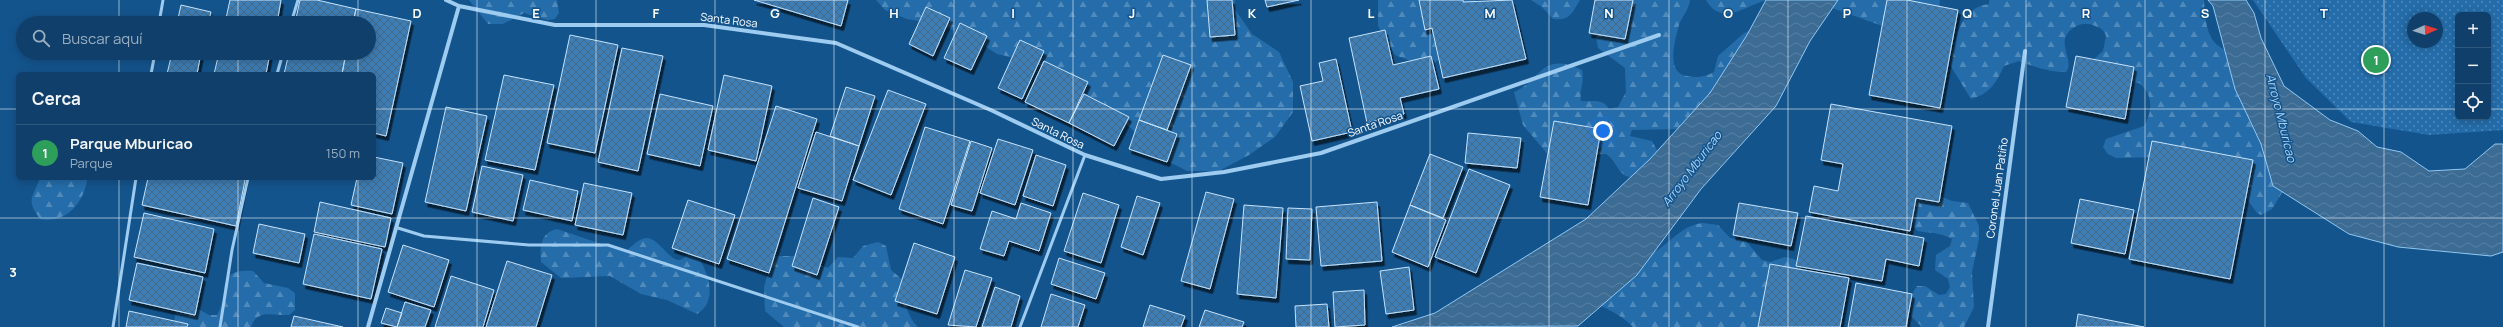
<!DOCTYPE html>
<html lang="es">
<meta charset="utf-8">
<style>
:root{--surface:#0f3f6a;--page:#1d4a72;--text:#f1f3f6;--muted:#9bafc1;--line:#2f587e;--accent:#e69b98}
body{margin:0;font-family:Manrope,sans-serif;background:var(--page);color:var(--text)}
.controls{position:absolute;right:12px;top:12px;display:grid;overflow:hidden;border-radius:6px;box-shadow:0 2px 10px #0003}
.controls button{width:36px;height:36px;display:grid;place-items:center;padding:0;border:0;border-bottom:1px solid var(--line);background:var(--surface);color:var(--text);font:20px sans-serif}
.compass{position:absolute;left:2407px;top:12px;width:36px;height:36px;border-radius:50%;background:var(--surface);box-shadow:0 2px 10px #0003;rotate:87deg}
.you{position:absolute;left:1603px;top:131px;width:14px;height:14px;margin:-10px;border:3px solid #fff;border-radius:50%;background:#1a73e8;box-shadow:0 0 0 6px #1a73e833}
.badge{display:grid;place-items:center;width:26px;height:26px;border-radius:50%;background:var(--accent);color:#fff;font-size:13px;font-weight:700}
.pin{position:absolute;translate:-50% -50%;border:2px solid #fff;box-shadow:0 1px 4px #0006}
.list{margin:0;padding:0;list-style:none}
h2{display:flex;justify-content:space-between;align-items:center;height:52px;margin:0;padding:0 16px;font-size:17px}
h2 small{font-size:13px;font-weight:400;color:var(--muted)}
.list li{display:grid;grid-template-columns:26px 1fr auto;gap:12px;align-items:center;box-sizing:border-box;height:56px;padding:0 16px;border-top:1px solid var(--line)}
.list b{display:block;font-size:15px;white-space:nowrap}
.list p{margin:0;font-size:13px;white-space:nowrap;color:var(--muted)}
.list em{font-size:13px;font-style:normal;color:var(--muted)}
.icon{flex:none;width:22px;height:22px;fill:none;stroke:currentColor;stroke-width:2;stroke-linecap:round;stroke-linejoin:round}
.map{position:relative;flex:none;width:2503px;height:327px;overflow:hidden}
.search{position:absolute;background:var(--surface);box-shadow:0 2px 10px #0003;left:16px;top:16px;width:360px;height:44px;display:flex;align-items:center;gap:10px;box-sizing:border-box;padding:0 14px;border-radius:22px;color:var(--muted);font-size:15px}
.panel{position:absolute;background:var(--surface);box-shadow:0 2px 10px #0003;left:16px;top:72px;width:360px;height:108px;border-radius:6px}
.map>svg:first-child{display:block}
.forest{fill:url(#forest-firs)}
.park{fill:url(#park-dots);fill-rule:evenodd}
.water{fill:url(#water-waves);stroke:#90c7f3}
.building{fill:url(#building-cross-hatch);stroke:#c5e3fc;filter:url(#shadow)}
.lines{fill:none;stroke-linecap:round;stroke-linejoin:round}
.lane{stroke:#9ecbf0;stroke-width:3}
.street{stroke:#9ecbf0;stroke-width:4}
.grid{fill:none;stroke:#fff;stroke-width:1;stroke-opacity:0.55}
.labels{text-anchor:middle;stroke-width:3;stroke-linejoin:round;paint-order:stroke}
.street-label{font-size:11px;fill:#fff;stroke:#14548d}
.water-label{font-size:12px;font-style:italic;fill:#aad5f7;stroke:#14548d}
.grid-label{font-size:13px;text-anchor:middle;font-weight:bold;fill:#fff;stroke:#14548d;stroke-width:3;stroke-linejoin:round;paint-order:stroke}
</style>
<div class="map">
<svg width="2503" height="327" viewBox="0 0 2503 327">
<defs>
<pattern id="forest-firs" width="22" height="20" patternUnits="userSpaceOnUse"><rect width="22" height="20" fill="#246daa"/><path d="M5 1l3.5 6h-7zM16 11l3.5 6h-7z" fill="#508abb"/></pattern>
<pattern id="park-dots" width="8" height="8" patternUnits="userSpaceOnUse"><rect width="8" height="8" fill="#246daa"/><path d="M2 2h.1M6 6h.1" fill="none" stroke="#508abb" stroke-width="1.8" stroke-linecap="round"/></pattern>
<pattern id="water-waves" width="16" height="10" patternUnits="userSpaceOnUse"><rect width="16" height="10" fill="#3c6b94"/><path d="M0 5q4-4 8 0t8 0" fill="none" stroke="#5981a4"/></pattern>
<pattern id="building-cross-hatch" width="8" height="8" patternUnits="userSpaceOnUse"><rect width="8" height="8" fill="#3d7eb6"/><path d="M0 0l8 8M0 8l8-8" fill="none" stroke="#446886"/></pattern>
<filter id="shadow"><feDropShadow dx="2.5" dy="4.5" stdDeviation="0" flood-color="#0009"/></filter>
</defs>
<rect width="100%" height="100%" fill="#14548d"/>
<path class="forest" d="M469,0H557L559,13L555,19L547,20L524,13L503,24H488Z
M876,0H1235L1234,8L1252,34L1279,52L1293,82V112L1275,137L1249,155L1219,171H1187L1158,156L1114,111L1084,94L1060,74L1028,61L997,54L970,37L938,24L907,19L885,10Z
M1378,0H1476L1471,21L1453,52L1426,67L1395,55L1378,26Z
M1531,0H1580C1572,13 1570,21 1553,19L1542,7Z
M1611,0H1690C1689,10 1682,16 1679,25C1675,40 1665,73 1687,76C1696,78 1705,77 1714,72L1718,56L1743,34L1750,30L1763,36L1678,129L1632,130L1630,136L1652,141L1658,152L1636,177C1617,179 1619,162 1606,154L1550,157L1523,125L1514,92C1541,81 1541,50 1582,70C1585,82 1579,90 1581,101C1593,102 1602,98 1609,109L1618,107L1626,92L1625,68L1598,48L1595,32Z
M1706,0H1767C1748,4 1722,28 1706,0Z
M1820,0H1940L1938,12L1902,33L1824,5Z
M1989,0H2204C2205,19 2206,43 2226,50L2283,191L2272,209L2261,215L2257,213L2241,190L2164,157L2116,158L2108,154L2103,147L2106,139L2144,126C2153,112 2153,93 2139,83H2126L2093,60L2103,51L2106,36C2104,30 2101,28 2095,26C2088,23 2082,23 2075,27C2052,40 2076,60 2066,72C2054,73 2031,66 2019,61L2004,66C1996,83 1990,94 1971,99L1950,65C1956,40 1958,8 1989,4Z
M40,178H87V181C83,204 65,224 40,219C26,200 32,199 40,178Z
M1937,195L1952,201L1968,203L1979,226V239L1972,272L1974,307L1964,327H1922L1911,316L1912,294L1917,286H1925L1939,295L1946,294L1950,287L1948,279L1935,270L1936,255L1950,246L1952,239C1922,223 1908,248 1913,198Z
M1703,223L1718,225L1730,238L1746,241L1762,260L1770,262L1785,257L1794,259L1805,270L1798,327H1633C1619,312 1599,306 1582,296C1606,280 1631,266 1656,251C1672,241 1683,225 1703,223Z
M557,229L625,252C631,247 638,239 646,238C663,237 676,281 691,247C706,264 721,300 697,314L667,300L641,294L610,276L561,278L541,262C540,247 540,233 557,229Z
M878,242L886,246L891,270L904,281C906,301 904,312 918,327H784L765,311L764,287L773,256H802L828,268L838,257L853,258L863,246Z
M253,271L264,283L288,288L295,293V310L289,315C274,316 257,308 251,327H174L175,315L180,308L195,307L209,315H217C231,294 213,268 253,271Z"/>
<path class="park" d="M2253,0H2503V130L2429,135L2351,122L2306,78ZM2458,15H2488V117H2458ZM2413,18H2437V42H2413Z"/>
<path class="water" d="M1766,0H1838L1810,41L1776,106L1701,189L1637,275L1578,326L1392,327L1435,313L1586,219L1650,159L1710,93L1747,35Z
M2208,0H2246L2254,13L2261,38L2284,86L2330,120L2358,131L2377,147L2401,152L2429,171L2465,169L2495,144H2503V252L2491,256L2398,247L2349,234L2273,186L2261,144L2235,89L2213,6Z"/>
<path class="building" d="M230,0H281L277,23H225Z
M300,0H317L356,9L353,23H295Z
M754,0H848L841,26Z
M1207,0H1232L1235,35L1210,37Z
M1265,0H1299L1267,7Z
M1419,0H1463V2L1512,0L1526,59L1443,78L1432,28L1425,30Z
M1595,0H1633L1625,39L1589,33Z
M1887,0H1907L1958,10L1940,108L1869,95Z
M181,5L211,12L208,23H177Z
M926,7L950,18L933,56L909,44Z
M356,9L411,21L386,136L374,133V74H342L346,53H369V23H353Z
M960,23L987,36L971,70L944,58Z
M1385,30L1393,65L1431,56L1439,89L1400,98L1404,114L1367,123L1349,38Z
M570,35L618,45L595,153L547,143Z
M1020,40L1044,51L1022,99L998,88Z
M622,48L663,56L638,171L598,162Z
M172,53H201L197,74H167Z
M219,53H270L266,74H214Z
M289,53H346L342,74H284Z
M1163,55L1191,65L1167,130L1139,120Z
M2076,56L2134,67L2125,119L2066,107Z
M1336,59L1352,132L1312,141L1300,86L1323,81L1319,63Z
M1044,61L1088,82L1069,123L1025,102Z
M504,75L554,85L535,170L485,160Z
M724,75L772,86L756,161L708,150Z
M846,87L875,96L859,146L830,136Z
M888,90L926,104L891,195L853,180Z
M660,94L713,106L700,166L647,154Z
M1084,94L1129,117L1114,146L1069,123Z
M1831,104L1952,126L1939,202L1916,198L1910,231L1809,212L1814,186L1838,191L1843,164L1821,160Z
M776,106L817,119L769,273L727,259Z
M446,107L487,116L466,211L425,202Z
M1139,120L1177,134L1167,162L1129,149Z
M1554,121L1601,129L1588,205L1540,197Z
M925,127L970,141L943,224L899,209Z
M816,132L859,146L842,201L798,188Z
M1468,133L1521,138L1517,168L1465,163Z
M998,139L1033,150L1015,205L980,193Z
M971,141L992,148L972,211L951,205Z
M2152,141L2253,160L2230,279L2129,259Z
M1430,154L1463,167L1443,218L1410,205Z
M1036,155L1066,165L1053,206L1023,196Z
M374,157L403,163L392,214L351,205L357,178H374Z
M482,166L523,175L513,221L472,212Z
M1469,169L1510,185L1476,273L1435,257Z
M148,178H234L245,180L236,226L142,205Z
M530,180L578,191L572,221L523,210Z
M584,183L632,193L623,235L575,225Z
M1206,192L1234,199L1210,289L1181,281Z
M1083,193L1119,205L1101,263L1064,251Z
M1137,196L1160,203L1143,255L1121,247Z
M813,198L839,207L817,275L792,266Z
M2080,199L2134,210L2125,254L2071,243Z
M688,200L735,215L719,264L672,248Z
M320,202L391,218L385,247L314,232Z
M1377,202L1382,261L1321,266L1316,207Z
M1021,203L1051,213L1039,251L1009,241L1004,256L980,249L992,211L1016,219Z
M1739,203L1798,213L1791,246L1733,235Z
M1244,205L1283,208L1276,298L1237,294Z
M1410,205L1446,220L1428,267L1392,252Z
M1288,208L1312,209L1310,260L1286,259Z
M144,213L214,229L205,273L134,257Z
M1806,216L1924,238L1919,266L1886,259L1882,281L1796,266Z
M259,224L305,234L299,263L253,253Z
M314,234L382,249L371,299L303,284Z
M914,243L955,257L937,314L895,301Z
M403,245L449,260L434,307L388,292Z
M1059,258L1105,273L1096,299L1051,284Z
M507,261L552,275L536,327H486Z
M137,263L203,277L195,315L129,300Z
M1770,264L1849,278L1840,327H1758Z
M1409,267L1414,310L1386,314L1380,271Z
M965,270L992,278L976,327L948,325Z
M451,276L494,290L483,327H435Z
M1856,283L1912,294L1906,327H1848Z
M995,287L1020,296L1011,327H982Z
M1364,290L1365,325L1335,327L1333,292Z
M1051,294L1085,305L1078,327H1041Z
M405,302L431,310L425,327H397Z
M1327,304L1329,327H1296L1295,306Z
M1150,305L1185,316L1181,327H1143Z
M386,308L402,313L397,327L381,323Z
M1205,310L1244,322L1242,327H1199Z
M129,311L188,324L187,327H126Z
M2078,314L2144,327H2076Z
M294,316L343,327H291Z"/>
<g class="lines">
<path class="lane" d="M159,23L163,0
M291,23L298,0
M151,74L155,53
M277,74L283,53
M398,228L424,236L529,245H608L858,327
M113,327L136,178
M220,327L232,250L248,178
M1020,327L1085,155"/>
<path class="street" d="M446,0L459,6L555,25H704L836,43L993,111L1085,155L1161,179L1224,172L1321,153L1659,35
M368,327L459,6
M1988,327L2025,51"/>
</g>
<path class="grid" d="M119,0V23M238,0V23M358,0V23M477,0V327M596,0V327M715,0V327M834,0V327M954,0V327M1073,0V327M1192,0V327M1311,0V327M1430,0V327M1549,0V327M1669,0V327M1788,0V327M1907,0V327M2026,0V327M2145,0V327M2265,0V327M2384,0V327M119,53V74M238,53V74M358,53V74M0,109H18M374,109H2458M2488,109H2503M119,178V327M238,178V327M358,178V327M0,218H2503"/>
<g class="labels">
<g class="street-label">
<text transform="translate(729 20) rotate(7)" y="4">Santa Rosa</text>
<text transform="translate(1375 124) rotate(-19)" y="4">Santa Rosa</text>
<text transform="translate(1058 133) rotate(26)" y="4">Santa Rosa</text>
<text transform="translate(1997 188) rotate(-82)" y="4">Coronel Juan Patiño</text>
</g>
<g class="water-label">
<text transform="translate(2281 118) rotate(76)" y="4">Arroyo Mburicao</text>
<text transform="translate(1692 169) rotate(-53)" y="4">Arroyo Mburicao</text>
</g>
</g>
<g class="grid-label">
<text x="417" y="18">D</text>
<text x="536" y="18">E</text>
<text x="656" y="18">F</text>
<text x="775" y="18">G</text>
<text x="894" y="18">H</text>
<text x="1013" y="18">I</text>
<text x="1132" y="18">J</text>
<text x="1252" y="18">K</text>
<text x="1371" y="18">L</text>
<text x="1490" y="18">M</text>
<text x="1609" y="18">N</text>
<text x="1728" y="18">O</text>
<text x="1847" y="18">P</text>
<text x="1967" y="18">Q</text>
<text x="2086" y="18">R</text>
<text x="2205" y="18">S</text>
<text x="2324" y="18">T</text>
<text x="13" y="277">3</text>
</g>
</svg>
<div class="controls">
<button>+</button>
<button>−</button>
<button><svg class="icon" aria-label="locate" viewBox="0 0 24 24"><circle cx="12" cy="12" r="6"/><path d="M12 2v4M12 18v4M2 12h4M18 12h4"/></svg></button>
</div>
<svg class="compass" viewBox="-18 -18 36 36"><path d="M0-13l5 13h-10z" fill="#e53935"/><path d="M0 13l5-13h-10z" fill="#9bafc1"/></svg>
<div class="you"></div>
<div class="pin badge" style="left:2376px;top:60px;background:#2e9e5b">1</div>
<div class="search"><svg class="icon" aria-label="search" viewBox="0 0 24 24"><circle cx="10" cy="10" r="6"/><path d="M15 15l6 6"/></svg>Buscar aquí</div>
<section class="panel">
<h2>Cerca<small></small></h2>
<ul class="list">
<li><span class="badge" style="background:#2e9e5b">1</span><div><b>Parque Mburicao</b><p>Parque</p></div><em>150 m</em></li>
</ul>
</section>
</div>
